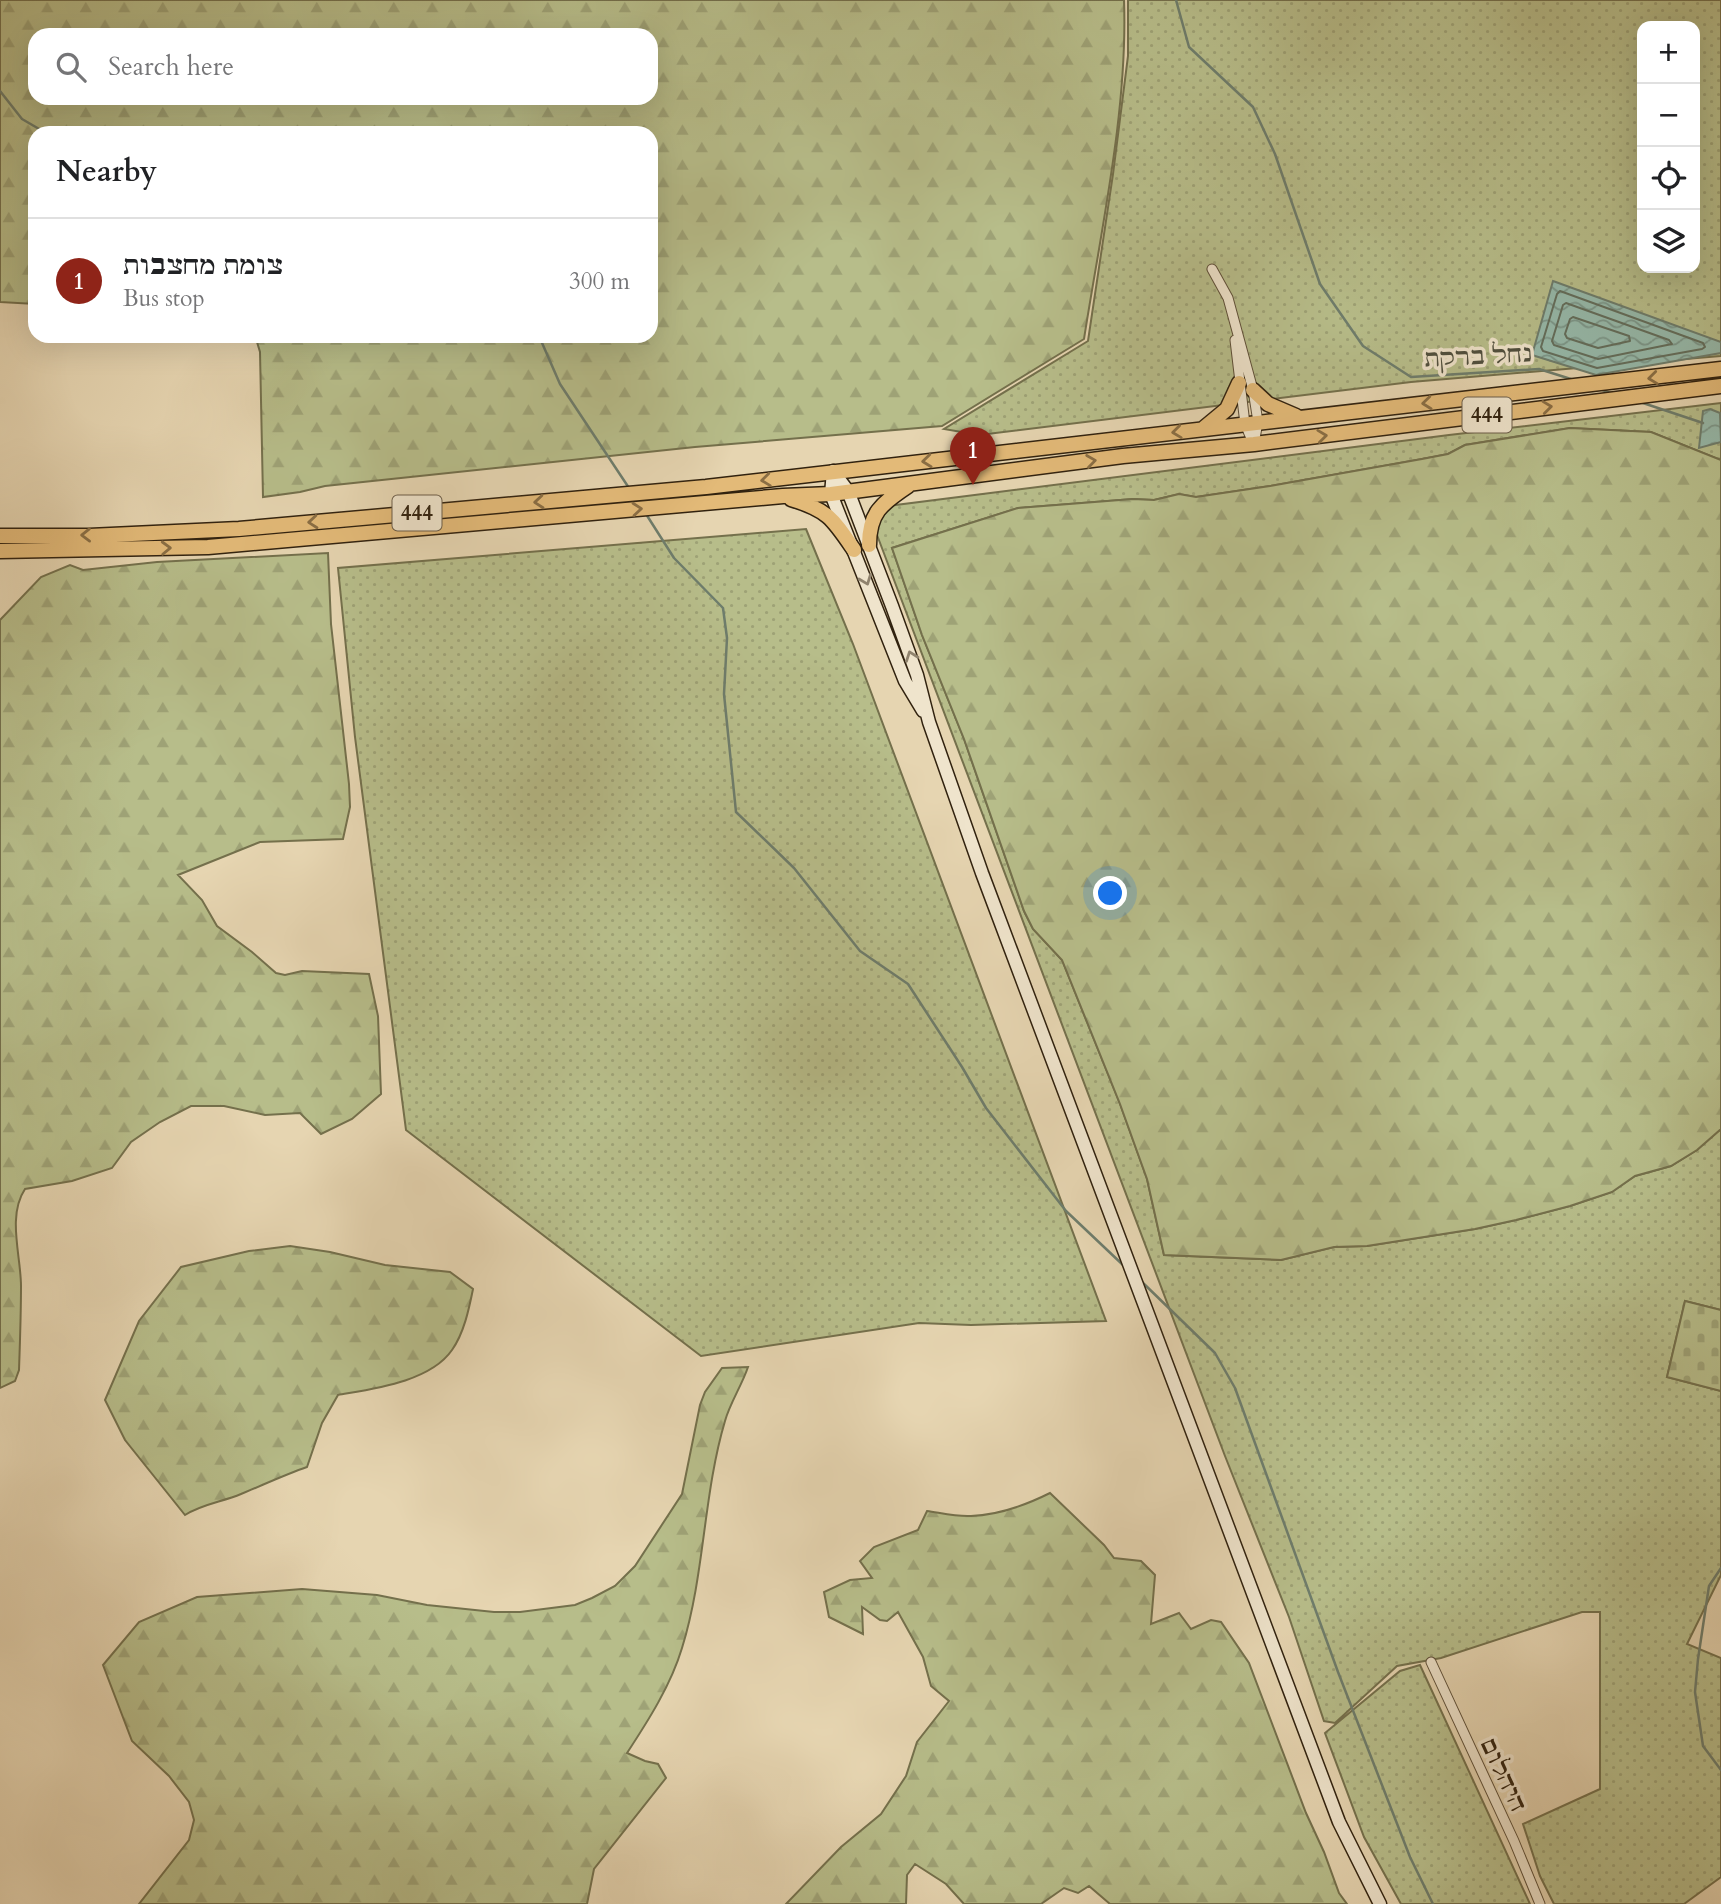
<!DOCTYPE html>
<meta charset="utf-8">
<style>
:root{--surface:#fff;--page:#f6f6f6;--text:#202124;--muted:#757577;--line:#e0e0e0;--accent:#8f2418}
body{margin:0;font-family:Cardo,"Frank Ruhl Libre",serif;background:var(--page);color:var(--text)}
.controls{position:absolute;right:21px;top:21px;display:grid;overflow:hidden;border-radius:14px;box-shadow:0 7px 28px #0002}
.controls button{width:63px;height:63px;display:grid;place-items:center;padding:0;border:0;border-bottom:2px solid var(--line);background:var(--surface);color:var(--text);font:35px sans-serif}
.you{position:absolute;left:1111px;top:894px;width:24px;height:24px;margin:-18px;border:5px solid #fff;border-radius:50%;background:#1a73e8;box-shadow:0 0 0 10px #1a73e833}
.badge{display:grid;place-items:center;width:46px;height:46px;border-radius:50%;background:var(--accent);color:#fff;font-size:23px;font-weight:700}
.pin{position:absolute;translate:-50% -58px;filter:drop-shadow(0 2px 4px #0008)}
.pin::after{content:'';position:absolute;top:37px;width:24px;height:21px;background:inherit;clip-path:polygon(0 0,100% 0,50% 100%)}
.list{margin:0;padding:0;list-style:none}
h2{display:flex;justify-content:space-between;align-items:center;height:91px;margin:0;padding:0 28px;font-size:30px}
h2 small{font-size:23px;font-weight:400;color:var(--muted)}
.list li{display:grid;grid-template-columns:46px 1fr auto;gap:21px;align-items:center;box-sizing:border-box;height:126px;padding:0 28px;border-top:2px solid var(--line)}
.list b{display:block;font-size:26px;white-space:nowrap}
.list p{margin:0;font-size:23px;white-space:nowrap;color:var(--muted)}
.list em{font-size:23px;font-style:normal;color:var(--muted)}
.icon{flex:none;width:38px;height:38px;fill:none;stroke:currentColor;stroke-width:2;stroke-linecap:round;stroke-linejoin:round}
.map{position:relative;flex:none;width:1721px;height:1904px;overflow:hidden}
.search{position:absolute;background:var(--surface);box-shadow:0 7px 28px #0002;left:28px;top:28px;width:630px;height:77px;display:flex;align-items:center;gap:18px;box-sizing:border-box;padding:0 24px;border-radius:21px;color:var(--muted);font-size:26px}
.panel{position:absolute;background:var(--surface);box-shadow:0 7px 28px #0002;left:28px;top:126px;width:630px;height:217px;border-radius:21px}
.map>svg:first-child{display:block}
.grass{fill:url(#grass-dots);stroke:#74704c;stroke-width:2;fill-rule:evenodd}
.forest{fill:url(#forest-firs);stroke:#74704c;stroke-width:2;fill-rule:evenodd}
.cemetery{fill:url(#cemetery-stones);stroke:#74704c;stroke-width:2}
.water{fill:url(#water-waves);stroke:#6e7d6c;stroke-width:2}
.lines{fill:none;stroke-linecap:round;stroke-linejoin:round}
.shore{stroke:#646e5c;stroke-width:2}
.stream{stroke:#6e7d6c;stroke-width:2.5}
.street-casing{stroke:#5e4f38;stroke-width:11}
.secondary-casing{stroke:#31220f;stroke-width:15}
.primary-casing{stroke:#31220f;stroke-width:17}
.street{stroke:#efe4cc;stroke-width:9}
.secondary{stroke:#efe4cc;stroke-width:12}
.primary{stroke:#e3ba78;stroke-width:14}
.oneway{stroke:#8a6e44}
.oneway2{stroke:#90836e}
.labels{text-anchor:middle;stroke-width:7;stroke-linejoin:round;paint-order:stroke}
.shield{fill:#efe4cc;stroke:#6a5c48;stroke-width:2}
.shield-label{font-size:21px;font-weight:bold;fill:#31220f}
.street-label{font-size:23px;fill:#31220f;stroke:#efe4cc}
.water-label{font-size:24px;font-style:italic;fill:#4f4f3e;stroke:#efe4cc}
</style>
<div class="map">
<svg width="1721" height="1904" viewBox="0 0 1721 1904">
<defs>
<pattern id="grass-dots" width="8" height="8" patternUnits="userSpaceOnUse" patternTransform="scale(1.75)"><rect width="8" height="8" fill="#b7bd8a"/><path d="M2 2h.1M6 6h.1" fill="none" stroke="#9ea276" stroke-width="1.8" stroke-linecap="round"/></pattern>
<pattern id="forest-firs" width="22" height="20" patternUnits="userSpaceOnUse" patternTransform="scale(1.75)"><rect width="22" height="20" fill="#b7bd8a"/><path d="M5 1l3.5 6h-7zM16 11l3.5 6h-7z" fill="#9ea276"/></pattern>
<pattern id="cemetery-stones" width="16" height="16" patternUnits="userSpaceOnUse" patternTransform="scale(1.75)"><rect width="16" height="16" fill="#b7bd8a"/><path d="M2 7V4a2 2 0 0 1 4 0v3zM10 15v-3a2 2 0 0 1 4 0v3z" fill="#9ea276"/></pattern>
<pattern id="water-waves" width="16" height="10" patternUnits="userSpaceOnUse" patternTransform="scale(1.75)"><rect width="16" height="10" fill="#96b9aa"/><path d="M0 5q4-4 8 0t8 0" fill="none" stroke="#7b9689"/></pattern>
</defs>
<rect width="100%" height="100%" fill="#e6d5b1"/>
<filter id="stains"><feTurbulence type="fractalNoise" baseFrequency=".00286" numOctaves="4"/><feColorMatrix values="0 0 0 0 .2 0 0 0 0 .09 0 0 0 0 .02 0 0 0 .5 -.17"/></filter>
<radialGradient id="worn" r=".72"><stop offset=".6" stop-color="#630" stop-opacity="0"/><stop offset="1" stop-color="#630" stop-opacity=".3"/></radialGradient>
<path class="grass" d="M1128,0H1721V356L1411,382L979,435L944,429L1088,341L1113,174L1128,56ZM1642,26H1695V268H1642Z
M1721,403V460L1651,432L1570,428L1465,445L1448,454L1422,459L1270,486L1196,497L1179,494L1154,500L1133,499L1018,508L892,548L922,635L964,739L1024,911L1033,929L1062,960L1120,1104L1147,1179L1164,1255L1281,1260L1334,1247L1367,1246L1475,1229L1516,1220L1570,1206L1611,1192L1635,1176L1671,1166L1697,1150L1721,1129V1310L1685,1301L1667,1377L1721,1391V1575L1687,1644L1721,1658V1877L1684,1904H1554L1540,1876L1523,1824L1600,1789V1612H1582L1441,1658L1397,1666L1335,1723L1324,1721L1289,1617L1225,1456L874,527L888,506L1449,435Z
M806,529L853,644L1106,1321L971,1325L919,1323L701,1356L406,1130L355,737L338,568Z
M1420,1665L1530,1904H1401L1364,1837L1325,1733L1400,1671Z"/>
<path class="forest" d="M0,0H1124C1128,109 1101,230 1084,339L942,426L695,447L325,486L300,492L263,497L260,352L257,342L241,336H651V133H35V304L0,302ZM651,35V98H35V35Z
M1570,428L1651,432L1721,460V1129L1697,1150L1671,1166L1635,1176L1612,1192L1570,1206L1516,1220L1475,1229L1367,1246L1334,1247L1281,1260L1164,1255L1147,1179L1120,1104L1062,960L1033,929L1024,911L964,739L922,635L892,548L1018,508L1133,499L1154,500L1179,494L1196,497L1270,486L1422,459L1448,454L1465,445Z
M328,553L331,624L349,784L350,807L343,839L260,842L178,875L202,900L217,926L252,952L276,973L285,975L302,971L369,974L378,1016L381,1094L352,1119L321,1134L300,1113L265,1115L224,1106H191L160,1122L131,1142L112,1168L72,1181L25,1189C7,1216 21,1256 21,1286C21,1314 20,1342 19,1370L15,1381L0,1388V620L41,577L70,565L83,570L157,562Z
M290,1246L330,1252L385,1265L450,1272L473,1289C469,1309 464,1333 452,1350C430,1382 372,1389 338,1395L322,1423L307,1467C284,1475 263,1485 241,1494C222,1502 202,1504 185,1515L125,1440L105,1400L139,1321L181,1267L249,1251Z
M748,1367C742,1385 730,1403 725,1421C703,1495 705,1574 682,1648C671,1685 648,1721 627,1753L645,1761L658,1764L666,1778L594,1869L587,1904H139L189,1840L194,1820L189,1802L169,1776L132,1741L103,1665L139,1622L197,1597L302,1589L377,1595L427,1605L494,1612H520L575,1605L592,1598L615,1586L635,1566L682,1494L700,1405L705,1392L722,1368Z
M1050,1493L1104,1545L1114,1558L1141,1561L1155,1575L1151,1624L1179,1613L1191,1629L1211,1620L1221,1622L1249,1663L1306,1813L1324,1852L1339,1893L1347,1904H1110L1089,1886L1078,1893L1064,1888L1041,1904H964L946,1884L915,1864L907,1875L906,1904H786L841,1847L881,1814L906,1776L917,1742L949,1701L931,1686L923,1657L898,1612L887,1621L880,1620L862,1607L863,1634L829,1617L824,1592L850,1580L872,1578L860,1561L874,1547L918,1530L927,1511C941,1513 957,1517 971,1516C998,1515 1026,1505 1050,1493Z"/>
<path class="cemetery" d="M1685,1301L1721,1310V1391L1667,1377Z"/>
<path class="water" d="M1553,281L1721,342V353L1596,375L1532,355Z
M1710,409L1720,413L1721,442L1699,448L1703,411Z"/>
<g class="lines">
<path class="shore" d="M1560,291L1703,343L1705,347L1702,349L1597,368L1543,351L1541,347L1557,294Z
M1566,303L1669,340L1672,344L1598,359L1554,345L1552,341L1563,305Z
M1573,317L1629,336L1630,341L1598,348L1567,338L1565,334L1570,319Z"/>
<path class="stream" d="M1176,0L1189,47L1253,107L1275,154L1320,284L1363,346L1411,377L1539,369L1574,380
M0,91L22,119L46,133
M539,336L560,384L629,488
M1600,389L1613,394
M1640,402L1703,423
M646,514L674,558L723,608L727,638L724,694L736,812L794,868L860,951L908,984L962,1067L986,1108L1066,1211L1123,1265
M1141,1281L1215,1353L1235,1388L1338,1672L1410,1857L1433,1904
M1721,1568L1709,1586L1698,1659L1695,1692L1703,1746L1721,1770"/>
<defs>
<path id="street" d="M1212,269L1228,298L1253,390L1258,422L1254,444
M1235,340L1245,424L1253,443
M1431,1662L1514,1841L1540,1904"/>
<path id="secondary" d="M833,471L848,491L892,606L917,675L929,722L982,873L1339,1822L1380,1904
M833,471L831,494L905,681L923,711"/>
<path id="primary" d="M1253,390L1268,404L1296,416
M1204,428L1227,409L1239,383
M791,499C828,510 833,519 854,550
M0,536H89L239,529L706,487L1721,369
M869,545C869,513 881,504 908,486
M0,551L208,547L783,496L831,494L1123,456L1254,444L1721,386"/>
</defs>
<use href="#street" class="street-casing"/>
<use href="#secondary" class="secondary-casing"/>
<use href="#primary" class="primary-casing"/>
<use href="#street" class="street"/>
<use href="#secondary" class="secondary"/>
<use href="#primary" class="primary"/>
</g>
<defs><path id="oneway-chevron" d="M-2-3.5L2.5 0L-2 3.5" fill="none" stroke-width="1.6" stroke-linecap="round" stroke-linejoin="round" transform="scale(1.75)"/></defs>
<g class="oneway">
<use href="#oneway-chevron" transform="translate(1653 378) rotate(173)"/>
<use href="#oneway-chevron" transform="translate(1427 403) rotate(174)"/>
<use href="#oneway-chevron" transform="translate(1547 407) rotate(-7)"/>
<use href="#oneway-chevron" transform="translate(1177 432) rotate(173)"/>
<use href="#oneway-chevron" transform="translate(1322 436) rotate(-7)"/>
<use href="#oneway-chevron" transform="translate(927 461) rotate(174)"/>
<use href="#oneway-chevron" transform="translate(1091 461) rotate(-8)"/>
<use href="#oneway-chevron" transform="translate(766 480) rotate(173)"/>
<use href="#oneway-chevron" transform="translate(539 502) rotate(175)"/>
<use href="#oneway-chevron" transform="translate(637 509) rotate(-5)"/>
<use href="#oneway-chevron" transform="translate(313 522) rotate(175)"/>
<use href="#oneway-chevron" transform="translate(86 535) rotate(179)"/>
<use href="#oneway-chevron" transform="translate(166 548) rotate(-2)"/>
</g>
<g class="oneway2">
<use href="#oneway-chevron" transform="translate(866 580) rotate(69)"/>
<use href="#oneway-chevron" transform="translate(911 656) rotate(-110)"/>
</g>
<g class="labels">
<g class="shield">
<rect x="1462.5" y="397.5" width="49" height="35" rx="5"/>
<rect x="392.5" y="495.5" width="49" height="35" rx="5"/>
</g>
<g class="shield-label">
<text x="1487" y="422">444</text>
<text x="417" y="520">444</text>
</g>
<g class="street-label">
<text transform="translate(1504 1775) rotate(65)" y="8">היהלום</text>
</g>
<g class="water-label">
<text transform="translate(1478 356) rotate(-3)" y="8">נחל ברקת</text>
</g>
</g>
<rect width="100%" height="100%" filter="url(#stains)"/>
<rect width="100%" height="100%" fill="url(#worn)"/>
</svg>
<div class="controls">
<button>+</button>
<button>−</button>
<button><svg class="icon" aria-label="locate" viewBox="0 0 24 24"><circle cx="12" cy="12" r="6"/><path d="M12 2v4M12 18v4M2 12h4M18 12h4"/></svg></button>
<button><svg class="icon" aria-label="layers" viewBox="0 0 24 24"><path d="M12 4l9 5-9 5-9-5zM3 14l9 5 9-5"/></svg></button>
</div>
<div class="you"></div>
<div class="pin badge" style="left:973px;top:485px">1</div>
<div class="search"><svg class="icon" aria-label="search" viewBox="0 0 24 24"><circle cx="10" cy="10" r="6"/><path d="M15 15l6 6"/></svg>Search here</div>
<section class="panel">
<h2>Nearby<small></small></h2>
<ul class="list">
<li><span class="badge">1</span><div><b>צומת מחצבות</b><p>Bus stop</p></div><em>300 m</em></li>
</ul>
</section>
</div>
